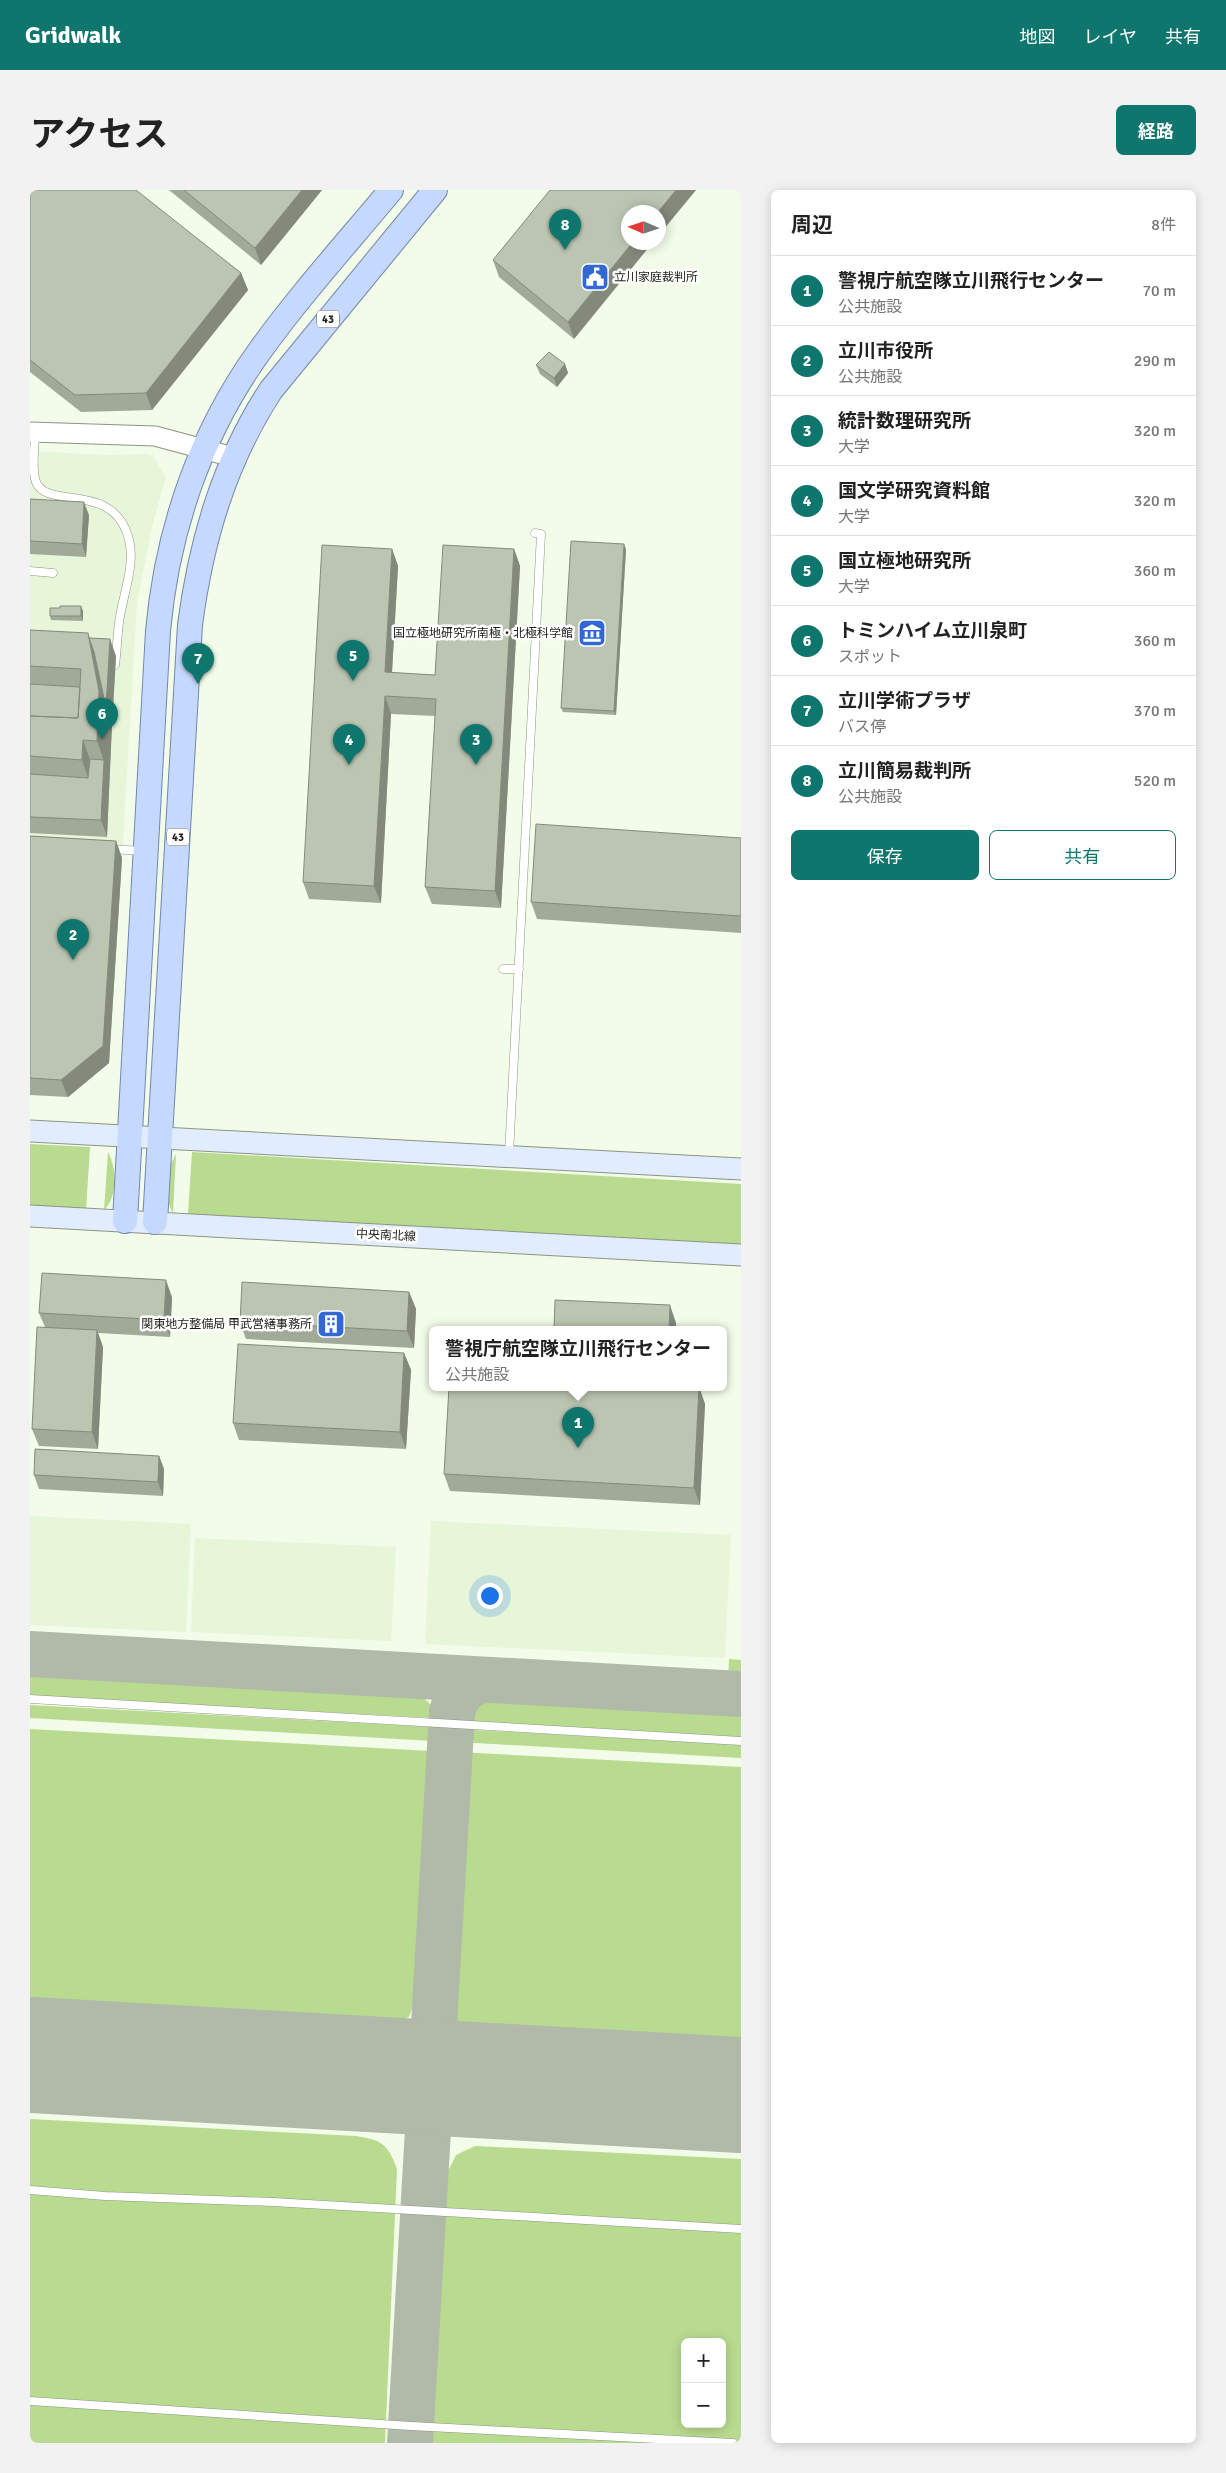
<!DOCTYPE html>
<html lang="ja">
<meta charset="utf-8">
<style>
:root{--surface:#fff;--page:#f2f2f2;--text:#222;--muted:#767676;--line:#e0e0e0;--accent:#0f766e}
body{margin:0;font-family:Signika,"Noto Sans JP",sans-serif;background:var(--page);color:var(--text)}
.controls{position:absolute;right:15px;bottom:15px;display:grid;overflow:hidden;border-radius:8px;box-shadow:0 2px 12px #0003}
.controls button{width:45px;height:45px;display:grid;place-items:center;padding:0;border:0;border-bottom:1px solid var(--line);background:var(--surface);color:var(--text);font:25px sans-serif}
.compass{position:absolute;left:591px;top:15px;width:45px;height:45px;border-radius:50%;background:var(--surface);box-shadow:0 2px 12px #0003;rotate:273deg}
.you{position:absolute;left:459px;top:1405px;width:18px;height:18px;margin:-12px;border:4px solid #fff;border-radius:50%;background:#1a73e8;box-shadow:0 0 0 8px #1a73e833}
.badge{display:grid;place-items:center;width:32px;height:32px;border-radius:50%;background:var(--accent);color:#fff;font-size:16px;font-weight:700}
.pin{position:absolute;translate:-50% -41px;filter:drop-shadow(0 1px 2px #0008)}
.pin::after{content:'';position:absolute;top:26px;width:18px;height:15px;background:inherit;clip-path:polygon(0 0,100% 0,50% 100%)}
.popup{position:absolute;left:399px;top:1136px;width:298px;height:65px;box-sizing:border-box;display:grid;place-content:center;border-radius:8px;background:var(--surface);filter:drop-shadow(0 1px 4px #0005);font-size:16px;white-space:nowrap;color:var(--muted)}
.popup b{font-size:19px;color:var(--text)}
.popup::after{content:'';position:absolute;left:50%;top:100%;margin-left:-10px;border:10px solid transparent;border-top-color:var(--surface)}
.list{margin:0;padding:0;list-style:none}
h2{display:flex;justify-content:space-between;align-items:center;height:65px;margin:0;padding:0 20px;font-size:21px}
h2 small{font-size:16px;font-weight:400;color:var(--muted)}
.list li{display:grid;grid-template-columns:32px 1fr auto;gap:15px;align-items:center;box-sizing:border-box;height:70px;padding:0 20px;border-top:1px solid var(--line)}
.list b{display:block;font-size:19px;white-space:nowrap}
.list p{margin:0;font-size:16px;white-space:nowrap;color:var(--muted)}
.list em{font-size:16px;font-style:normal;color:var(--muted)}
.actions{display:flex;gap:10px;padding:15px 20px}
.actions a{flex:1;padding:11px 0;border:1px solid var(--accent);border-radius:8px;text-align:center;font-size:18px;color:var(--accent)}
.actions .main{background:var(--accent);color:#fff}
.map{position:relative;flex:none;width:711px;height:2253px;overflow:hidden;border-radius:8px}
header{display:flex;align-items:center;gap:30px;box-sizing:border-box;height:70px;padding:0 25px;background:var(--accent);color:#fff}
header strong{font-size:24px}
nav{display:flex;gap:28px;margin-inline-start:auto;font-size:18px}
.intro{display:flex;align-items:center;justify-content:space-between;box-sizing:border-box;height:120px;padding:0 30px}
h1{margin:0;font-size:35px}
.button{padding:12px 22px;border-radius:8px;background:var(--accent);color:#fff;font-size:18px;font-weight:700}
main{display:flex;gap:30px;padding:0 30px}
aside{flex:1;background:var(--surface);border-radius:8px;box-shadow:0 2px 12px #0003}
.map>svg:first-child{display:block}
.built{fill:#e7f5d9}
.green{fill:#b8db90;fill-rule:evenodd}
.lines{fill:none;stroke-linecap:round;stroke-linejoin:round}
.taxiway{stroke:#b1b9a9;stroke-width:46}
.runway{stroke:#b1b9a9;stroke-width:116}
.service-casing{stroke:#8c9583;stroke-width:9}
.tertiary-casing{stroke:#8c9583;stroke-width:21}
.secondary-casing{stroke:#8c9583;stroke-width:23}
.primary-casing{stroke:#7187ad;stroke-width:26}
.service{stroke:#fff;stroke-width:8}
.tertiary{stroke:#fff;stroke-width:19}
.secondary{stroke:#e2ecff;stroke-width:21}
.primary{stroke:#c5d9fe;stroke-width:24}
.wall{fill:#a1a998}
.shaded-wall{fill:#838a7c}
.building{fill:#bbc5b1;stroke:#838a7c}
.labels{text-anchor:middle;stroke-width:5;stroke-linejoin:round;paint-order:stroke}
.shield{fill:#fff;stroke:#5f625d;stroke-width:1}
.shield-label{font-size:11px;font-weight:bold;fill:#1b1e17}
.poi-label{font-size:12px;fill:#1b1e17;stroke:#fff;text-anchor:end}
.street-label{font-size:12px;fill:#1b1e17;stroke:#fff}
</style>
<header>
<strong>Gridwalk</strong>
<nav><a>地図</a><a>レイヤ</a><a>共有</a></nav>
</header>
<div class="intro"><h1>アクセス</h1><a class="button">経路</a></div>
<main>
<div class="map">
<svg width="711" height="2253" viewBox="0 0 711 2253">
<rect width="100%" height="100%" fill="#f2fce8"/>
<path class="built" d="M0,261L77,265L115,264L123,266L136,287L122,336L107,413L92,668L0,662Z
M0,1326L161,1334L156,1442L0,1435Z
M401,1331L701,1345L695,1468L395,1454Z
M165,1348L366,1357L361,1451L161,1442Z"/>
<path class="green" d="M0,954L60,957L56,1021L0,1018Z
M78,962C87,979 88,1006 74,1020Z
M162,962L711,994V1056L158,1024Z
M146,964L143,1023C133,1005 136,980 146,964Z
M13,1442L84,1447L83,1462L12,1457Z
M103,1448L162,1451L161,1465L102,1462Z
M699,1469L711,1470V1492L698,1491Z
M0,1482L381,1504C397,1508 402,1512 404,1528L0,1506Z
M452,1506L711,1521V1548L429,1532C431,1516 436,1509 452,1506Z
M0,1515L403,1537V1551L0,1528Z
M0,1539L401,1561L388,1801L379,1827L365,1832L0,1812Z
M428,1539L711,1555V1568L428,1552Z
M427,1562L711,1577V1852L434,1837C419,1831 417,1826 414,1810Z
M0,1929L326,1946C352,1950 358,1954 367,1979L355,2253H0Z
M445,1956L711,1969V2253H401L417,1983L426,1965ZM655,2152H692V2234H655Z"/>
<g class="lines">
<path class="taxiway" d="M0,1464L711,1504
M380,2253L422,1522C427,1504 437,1493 455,1490"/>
<path class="runway" d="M0,1865L711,1905"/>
<defs>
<path id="service" d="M5,242C5,258 1,278 6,292C17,320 81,291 98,346C107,374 92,406 89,433C87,447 87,461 85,475
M0,381L23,383
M79,659L113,661
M473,779H489
M479,964L511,344L505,343
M0,1509L711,1551
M0,2000L75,2006L243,2012L711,2039
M0,2211L381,2236L703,2253"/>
<path id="tertiary" d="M0,242L125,246L203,267"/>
<path id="secondary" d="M0,941L711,979
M0,1026L711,1065"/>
<path id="primary" d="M95,1031L128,441C137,341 170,244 229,162C269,106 317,53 361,0
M125,1032L160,435C171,351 194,272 241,200L405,0"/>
</defs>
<use href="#service" class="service-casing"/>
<use href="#tertiary" class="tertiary-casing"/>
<use href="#secondary" class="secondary-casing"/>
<use href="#primary" class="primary-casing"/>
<use href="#service" class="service"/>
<use href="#tertiary" class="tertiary"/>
<use href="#secondary" class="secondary"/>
<use href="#primary" class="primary"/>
</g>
<path class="wall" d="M0,0L211,83L218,100L122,220L51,222L0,182Z
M139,0H292L231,75Z
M666,0L628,46V22L598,52H623L544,149L469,87L463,70Z
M535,174L538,183L527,197L510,184L506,175Z
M0,309L59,325L56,367L0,364Z
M362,359L368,376L362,483L405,485L484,359L490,376L471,718L402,714L395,697L405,526L361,524L351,713L279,709L273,692Z
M596,359L586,525L533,522L531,518Z
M53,421V431L21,430L20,426Z
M0,440L59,448L86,466L82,534L77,647L0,643Z
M0,646L86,651L92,668L79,873L38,907L0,905Z
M711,648V743L507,729L501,712Z
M379,1102L386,1119L384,1158L216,1149L210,1132Z
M142,1107L140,1147L68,1143L73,1157L68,1259L9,1256L2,1239L15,1137L9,1123Z
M374,1163L381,1180L376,1259L209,1250L203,1233Z
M669,1197L675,1214L670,1315L420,1301L414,1284Z
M129,1266L134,1279L133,1306L9,1299L4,1285Z"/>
<path class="shaded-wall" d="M272,0H292L231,75L225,58Z
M646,0H666L628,46V22Z
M603,52H623L544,149L538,132Z
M211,83L218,100L122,220L116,203Z
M535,174L538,183L527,197L524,188Z
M54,312L59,325L56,367L52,354Z
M594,354L596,359L586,525L584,521Z
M362,359L368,376L361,499L355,482Z
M484,359L490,376L471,718L465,701Z
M51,416L53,421V431L51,426Z
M58,443L70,479L80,449L86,466L82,534L77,647L71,630L74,571L67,551Z
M355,506L361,524L351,713L344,696Z
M53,550L66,586L64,605L52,570Z
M86,651L92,668L79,873L38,907L31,890Z
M136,1090L142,1107L140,1147L134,1130Z
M379,1102L386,1119L384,1158L377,1141Z
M640,1115L646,1133V1139H639Z
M67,1140L73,1157L68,1259L62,1242Z
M374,1163L381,1180L376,1259L370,1242Z
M669,1197L675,1214L670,1315L664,1298Z
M129,1266L134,1279L133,1306L128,1292Z"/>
<path class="building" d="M0,0H106L211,83L116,203L45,205L0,170Z
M154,0H272L225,58Z
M520,0H646L628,22H598V52H603L538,132L463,70Z
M519,162L535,174L524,188L506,175Z
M0,309L54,312L52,354L0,351Z
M541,351L594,354L584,521L531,518Z
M292,355L362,359L355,482L405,485L413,355L484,359L465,701L395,697L406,509L355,506L344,696L273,692Z
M30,416H51V426H20V418H30Z
M0,440L58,443L69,501L67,551L53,550L52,570L0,566V526L48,528L51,479L0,476Z
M59,448L80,449L76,517L64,462Z
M0,494L50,497L48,528L0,526Z
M60,569L74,570L71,630L0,627V584L58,588Z
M506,634L711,648V726L501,712Z
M0,646L86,651L73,856L31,890L0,888Z
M12,1083L136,1090L134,1130L9,1123Z
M212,1092L379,1102L377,1141L210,1132Z
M525,1110L640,1115L639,1139H524Z
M7,1137L67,1140L62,1242L2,1239Z
M208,1154L374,1163L370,1242L203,1233Z
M419,1197H669L664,1298L414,1284Z
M5,1259L129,1266L128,1292L4,1285Z"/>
<defs>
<symbol id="civic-square" viewBox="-11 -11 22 22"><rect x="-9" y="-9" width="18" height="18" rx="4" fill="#3268d6" stroke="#fff"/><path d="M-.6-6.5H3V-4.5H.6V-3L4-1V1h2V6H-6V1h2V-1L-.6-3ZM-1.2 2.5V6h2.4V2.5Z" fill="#fff"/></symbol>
<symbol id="museum-square" viewBox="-11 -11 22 22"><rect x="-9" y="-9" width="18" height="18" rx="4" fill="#3268d6" stroke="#fff"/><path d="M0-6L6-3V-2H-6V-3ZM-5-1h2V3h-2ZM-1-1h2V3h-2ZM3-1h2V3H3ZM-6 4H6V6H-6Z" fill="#fff"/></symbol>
<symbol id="building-square" viewBox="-11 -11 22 22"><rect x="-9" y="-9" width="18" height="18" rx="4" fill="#3268d6" stroke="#fff"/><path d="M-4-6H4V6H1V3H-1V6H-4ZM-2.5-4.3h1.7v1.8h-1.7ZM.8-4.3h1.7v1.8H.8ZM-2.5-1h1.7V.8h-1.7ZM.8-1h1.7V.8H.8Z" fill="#fff"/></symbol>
</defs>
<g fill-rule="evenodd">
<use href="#civic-square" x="549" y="71" width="32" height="32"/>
<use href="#museum-square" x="546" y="427" width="32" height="32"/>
<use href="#building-square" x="285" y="1118" width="32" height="32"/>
</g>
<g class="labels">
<g class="shield">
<rect x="287" y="120.5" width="22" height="17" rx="4"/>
<rect x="137" y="638.5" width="22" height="17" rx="4"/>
</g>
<g class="shield-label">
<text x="298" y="133">43</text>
<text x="148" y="651">43</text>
</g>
<g class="poi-label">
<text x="584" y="91" text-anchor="start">立川家庭裁判所</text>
<text x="543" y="447">国立極地研究所南極・北極科学館</text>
<text x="282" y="1138">関東地方整備局 甲武営繕事務所</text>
</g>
<g class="street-label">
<text transform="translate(356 1045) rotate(3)" y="4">中央南北線</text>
</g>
</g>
</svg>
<div class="controls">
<button>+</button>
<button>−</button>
</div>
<svg class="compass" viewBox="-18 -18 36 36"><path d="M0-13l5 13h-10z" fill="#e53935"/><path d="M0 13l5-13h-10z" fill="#767676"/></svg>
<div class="you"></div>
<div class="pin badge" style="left:548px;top:1258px">1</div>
<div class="popup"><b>警視庁航空隊立川飛行センター</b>公共施設</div>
<div class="pin badge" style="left:43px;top:770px">2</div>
<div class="pin badge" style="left:446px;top:575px">3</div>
<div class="pin badge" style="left:319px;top:575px">4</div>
<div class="pin badge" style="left:323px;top:491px">5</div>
<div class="pin badge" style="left:72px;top:549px">6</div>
<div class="pin badge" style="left:168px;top:494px">7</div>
<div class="pin badge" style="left:535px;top:60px">8</div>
</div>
<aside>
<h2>周辺<small>8件</small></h2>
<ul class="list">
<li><span class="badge">1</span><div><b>警視庁航空隊立川飛行センター</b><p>公共施設</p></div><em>70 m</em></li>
<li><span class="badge">2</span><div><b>立川市役所</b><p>公共施設</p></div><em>290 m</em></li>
<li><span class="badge">3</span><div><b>統計数理研究所</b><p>大学</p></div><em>320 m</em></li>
<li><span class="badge">4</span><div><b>国文学研究資料館</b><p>大学</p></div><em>320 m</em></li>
<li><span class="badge">5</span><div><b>国立極地研究所</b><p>大学</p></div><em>360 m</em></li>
<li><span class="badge">6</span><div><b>トミンハイム立川泉町</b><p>スポット</p></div><em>360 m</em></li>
<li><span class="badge">7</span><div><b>立川学術プラザ</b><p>バス停</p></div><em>370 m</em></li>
<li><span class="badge">8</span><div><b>立川簡易裁判所</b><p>公共施設</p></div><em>520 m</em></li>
</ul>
<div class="actions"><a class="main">保存</a><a>共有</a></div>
</aside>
</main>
